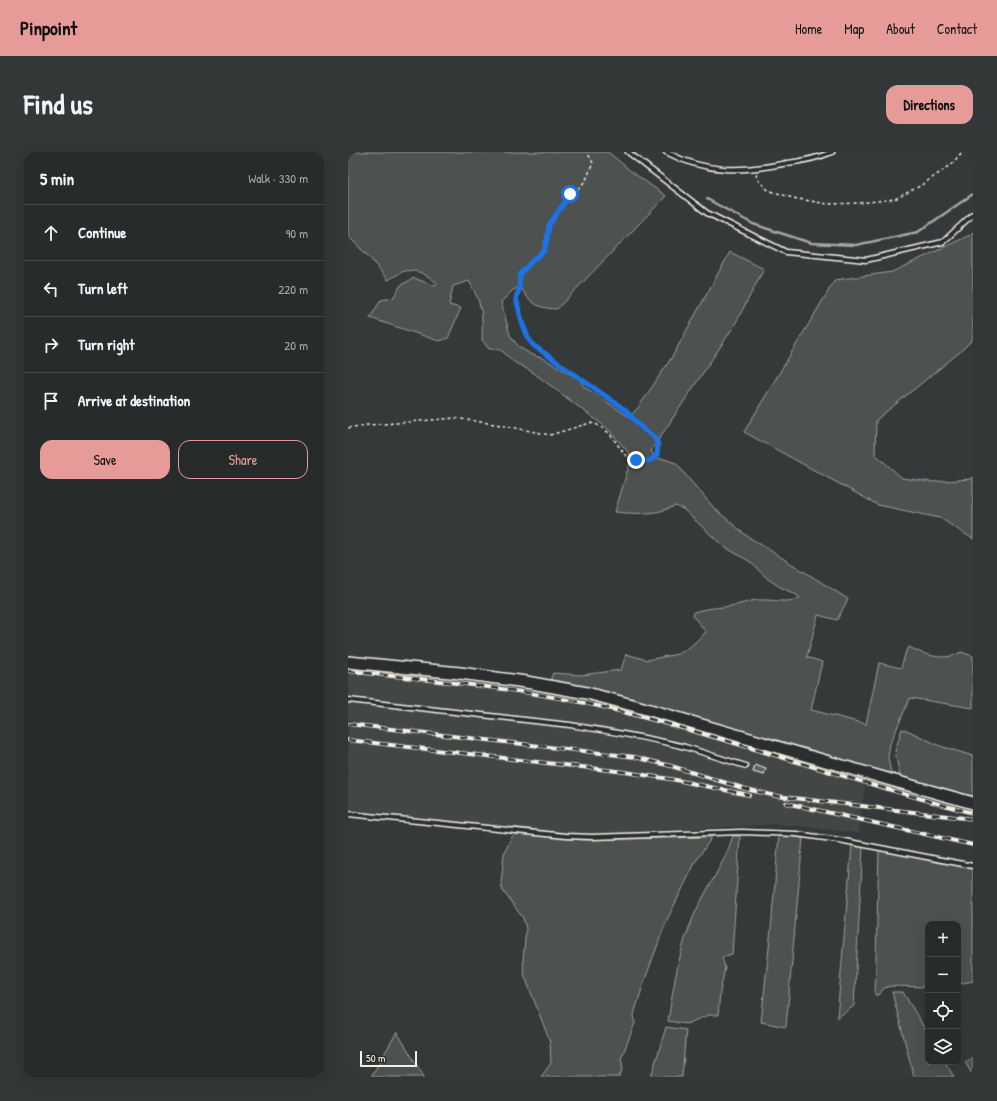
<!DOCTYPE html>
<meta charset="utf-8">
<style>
:root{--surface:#282b2b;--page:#343737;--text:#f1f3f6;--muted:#a5a7a9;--line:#444747;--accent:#e69b98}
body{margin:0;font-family:"Patrick Hand",sans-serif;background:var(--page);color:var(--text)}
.controls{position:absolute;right:12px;bottom:12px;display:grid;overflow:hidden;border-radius:8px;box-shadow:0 4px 16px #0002}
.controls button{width:36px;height:36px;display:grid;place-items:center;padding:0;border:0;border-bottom:1px solid var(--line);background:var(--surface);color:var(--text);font:20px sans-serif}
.scale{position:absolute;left:12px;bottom:10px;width:57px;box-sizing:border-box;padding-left:4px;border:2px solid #f4f1e8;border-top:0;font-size:11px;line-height:14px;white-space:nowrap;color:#f4f1e8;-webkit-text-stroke:3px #2a2d2e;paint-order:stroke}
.stop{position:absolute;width:12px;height:12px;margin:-9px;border:3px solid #1a73e8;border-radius:50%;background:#fff}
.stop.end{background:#1a73e8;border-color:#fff;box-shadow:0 1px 4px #0008}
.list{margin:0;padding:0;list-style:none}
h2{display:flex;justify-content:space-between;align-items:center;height:52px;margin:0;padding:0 16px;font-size:17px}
h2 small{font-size:13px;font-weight:400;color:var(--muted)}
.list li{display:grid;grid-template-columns:26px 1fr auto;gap:12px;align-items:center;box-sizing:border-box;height:56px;padding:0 16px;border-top:1px solid var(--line)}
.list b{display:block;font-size:15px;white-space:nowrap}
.list em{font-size:13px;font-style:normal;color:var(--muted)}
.actions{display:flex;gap:8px;padding:12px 16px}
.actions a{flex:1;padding:9px 0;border:1px solid var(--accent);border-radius:12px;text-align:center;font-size:14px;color:var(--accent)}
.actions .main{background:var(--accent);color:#111}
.icon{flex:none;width:22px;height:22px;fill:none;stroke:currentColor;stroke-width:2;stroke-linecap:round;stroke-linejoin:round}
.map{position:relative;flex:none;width:625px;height:925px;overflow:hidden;border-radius:12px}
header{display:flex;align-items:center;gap:24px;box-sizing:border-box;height:56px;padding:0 20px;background:var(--accent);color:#111}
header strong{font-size:19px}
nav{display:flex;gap:22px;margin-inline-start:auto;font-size:14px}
.intro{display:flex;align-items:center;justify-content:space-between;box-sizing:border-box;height:96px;padding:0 24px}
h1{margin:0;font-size:28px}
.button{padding:10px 18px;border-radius:12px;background:var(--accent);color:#111;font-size:14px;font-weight:700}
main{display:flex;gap:24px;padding:0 24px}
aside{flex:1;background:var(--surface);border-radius:12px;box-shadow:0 4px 16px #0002}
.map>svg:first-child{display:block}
.built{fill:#434645}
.green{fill:#4e514f;stroke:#a1a19c}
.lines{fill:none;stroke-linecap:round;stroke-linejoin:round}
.stream{stroke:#a8a7a1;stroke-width:2.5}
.building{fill:#616362;stroke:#f4f1e8}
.service-casing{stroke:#f4f1e8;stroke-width:7}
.secondary-casing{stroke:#f4f1e8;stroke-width:14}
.path{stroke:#f4f1e8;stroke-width:1.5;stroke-dasharray:3 3;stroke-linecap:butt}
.service{stroke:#2a2d2e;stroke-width:4}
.secondary{stroke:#2a2d2e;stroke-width:11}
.rail-casing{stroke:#f4f1e8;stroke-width:4}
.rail{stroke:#2a2d2e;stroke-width:2.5;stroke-dasharray:8;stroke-linecap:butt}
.route{stroke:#1a73e8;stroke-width:5}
</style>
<header>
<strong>Pinpoint</strong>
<nav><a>Home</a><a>Map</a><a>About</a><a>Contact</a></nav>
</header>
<div class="intro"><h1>Find us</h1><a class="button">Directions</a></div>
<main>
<aside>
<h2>5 min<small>Walk · 330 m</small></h2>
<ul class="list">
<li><svg class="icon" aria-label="ahead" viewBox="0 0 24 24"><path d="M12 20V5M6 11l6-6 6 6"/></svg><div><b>Continue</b></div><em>90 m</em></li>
<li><svg class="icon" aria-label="left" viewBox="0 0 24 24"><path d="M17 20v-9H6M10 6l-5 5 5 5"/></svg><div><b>Turn left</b></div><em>220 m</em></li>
<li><svg class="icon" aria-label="right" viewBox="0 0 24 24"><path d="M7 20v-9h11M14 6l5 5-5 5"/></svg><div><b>Turn right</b></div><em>20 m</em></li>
<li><svg class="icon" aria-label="arrive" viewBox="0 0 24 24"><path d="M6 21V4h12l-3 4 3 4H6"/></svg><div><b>Arrive at destination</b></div></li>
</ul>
<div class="actions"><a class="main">Save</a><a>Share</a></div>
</aside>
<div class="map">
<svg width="625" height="925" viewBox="0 0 625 925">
<rect width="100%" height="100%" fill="#363939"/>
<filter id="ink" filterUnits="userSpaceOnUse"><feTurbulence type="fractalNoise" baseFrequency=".025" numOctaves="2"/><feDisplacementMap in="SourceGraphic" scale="8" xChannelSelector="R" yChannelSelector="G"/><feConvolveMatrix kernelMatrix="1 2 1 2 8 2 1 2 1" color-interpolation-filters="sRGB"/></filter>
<g filter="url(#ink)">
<path class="built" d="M0,513L178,533L251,548L518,623L511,681L429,672L233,683L0,660Z"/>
<path class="green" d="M0,0H260L284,20L318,44L209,157C188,156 183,151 172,135L165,138L153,150L162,183L170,194L182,202L196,207L233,228L235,234L280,264L284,262L290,256L324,205L382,100L416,117L386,174L303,299L309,307H316L328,311L341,327L367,357L399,384L500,447L489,468L470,463L459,505L474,510L463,558L518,572L531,511L553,516L558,499L561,495C577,503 596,510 613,500L625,504V556L562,546L542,592L540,605L543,622L276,545L202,528L205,521L233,523L273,518L278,502L299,508L330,502L342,495L358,480L345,464L346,460C358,456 370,456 382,454C391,453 400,449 409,448C423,447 439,452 452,446L447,442L432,435L420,427L401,409L375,394L335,357L327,354C308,363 288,362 267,360L283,307L281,301L259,276L183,219L166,210L153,198L141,197L134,188C135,162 134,152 121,129L105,134L101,153L113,156L100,186L91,189L22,166L33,148L45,146L53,133L66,126L87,134L90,132C81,124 67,115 54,120C49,122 45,126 40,128L21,105L0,84Z
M625,80V187L612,200L528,268L527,302L554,326L584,330L623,327L625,325V387L592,366L530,353L396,280L487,128L544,120L622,83Z
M554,577L561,579L592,594L625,604V644L552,625L547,599Z
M167,682L234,688L364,685L348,709L318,770L296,830L286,862L287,871L273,907L275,916L271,925H193L203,911L202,890L176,822L175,808L178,776L175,766L155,739L153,731L156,702L163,686Z
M431,683L455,686L438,875L413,870L423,777Z
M385,684H392L384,802L374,805L377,816L372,840L370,863H361L338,872L320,869C326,833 331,795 347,761C359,735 376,713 385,684Z
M504,693L515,695L506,854L489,866Z
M531,698L589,708L625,716V829L610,832V772H580V835L543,834L536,836L531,843H527Z
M544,840H555L580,882V910H597L606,925H566Z
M318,875L338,878L334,925H303Z
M49,880L76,925H23Z
M625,906V924L617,910Z"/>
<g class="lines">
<path class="stream" d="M359,47L405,72L463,91L508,93L570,80L625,42"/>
</g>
<path class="building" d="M407,613L418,617L416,623L405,620Z"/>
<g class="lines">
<defs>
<path id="service" d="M280,0L359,61L438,100L518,108L595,90L625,62
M318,0C359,22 395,20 440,11C455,9 470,6 484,0
M0,548L222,573C260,579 299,585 337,595C357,601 378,608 398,614
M0,662L218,684L244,685L394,680L448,682L491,688L625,714"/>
<path id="secondary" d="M0,510L112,521L178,530L239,541L288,554L543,628L625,651"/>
</defs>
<use href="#service" class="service-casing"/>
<use href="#secondary" class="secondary-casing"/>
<path class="path" d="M408,22L409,27L420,38L445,46L480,52L512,51L547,47L572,34L603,13L614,0
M0,276L19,273L49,271L107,266L153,273L202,283L242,271L248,272L261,281L278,304L288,308L298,310L303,309L309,303L310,292L306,285L296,278L277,257L185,193L180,186L174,170L169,146L171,138L172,123L184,109L196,99L201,73L222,42L229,38L238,28L245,11L239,0"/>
<use href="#service" class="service"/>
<use href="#secondary" class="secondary"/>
<defs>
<path id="rail" d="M0,519C86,529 174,536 259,556C382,586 502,629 625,661
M0,572L287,605L323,614L398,637L428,644L625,667
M0,588L277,620L328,628L401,643
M438,651L625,693"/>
</defs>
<use href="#rail" class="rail-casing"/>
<use href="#rail" class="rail"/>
</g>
</g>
<g class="lines" filter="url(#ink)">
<path class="route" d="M222,42L201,73L199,88L196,99L184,109L172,122L171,138L168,146L174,170L180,186L185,193L277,258L296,278L306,285L310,292L309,303C302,310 298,310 288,308"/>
</g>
</svg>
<div class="controls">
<button>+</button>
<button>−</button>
<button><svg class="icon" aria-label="locate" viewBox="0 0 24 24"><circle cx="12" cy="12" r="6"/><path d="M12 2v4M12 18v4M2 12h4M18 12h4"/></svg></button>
<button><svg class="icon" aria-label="layers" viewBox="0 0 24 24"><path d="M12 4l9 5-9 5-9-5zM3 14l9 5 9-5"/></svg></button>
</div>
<div class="scale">50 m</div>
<div class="stop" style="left:222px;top:42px"></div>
<div class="stop end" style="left:288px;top:308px"></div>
</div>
</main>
